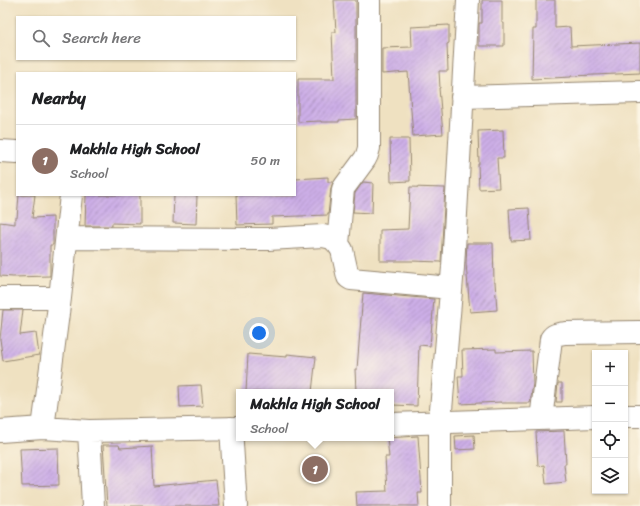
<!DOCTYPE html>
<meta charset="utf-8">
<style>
:root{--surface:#fff;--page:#f6f6f6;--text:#202124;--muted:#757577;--line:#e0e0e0;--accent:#c8321e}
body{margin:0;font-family:Sriracha,sans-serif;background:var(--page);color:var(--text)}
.controls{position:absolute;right:12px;bottom:12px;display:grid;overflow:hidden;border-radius:0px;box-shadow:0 1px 3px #0004}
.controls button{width:36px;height:36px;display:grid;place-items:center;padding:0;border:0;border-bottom:1px solid var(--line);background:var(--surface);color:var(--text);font:20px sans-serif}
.you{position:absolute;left:259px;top:333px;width:14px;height:14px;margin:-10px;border:3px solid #fff;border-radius:50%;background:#1a73e8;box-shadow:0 0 0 6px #1a73e833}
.badge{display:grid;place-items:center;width:26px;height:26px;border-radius:50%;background:var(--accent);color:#fff;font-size:13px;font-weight:700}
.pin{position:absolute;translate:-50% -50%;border:2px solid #fff;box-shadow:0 1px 4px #0006}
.popup{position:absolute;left:236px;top:389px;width:158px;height:52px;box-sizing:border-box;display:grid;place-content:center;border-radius:0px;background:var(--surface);filter:drop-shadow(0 1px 3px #0005);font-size:13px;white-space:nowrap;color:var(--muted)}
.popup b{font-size:15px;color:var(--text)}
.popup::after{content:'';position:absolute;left:50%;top:100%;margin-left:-8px;border:8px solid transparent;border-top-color:var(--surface)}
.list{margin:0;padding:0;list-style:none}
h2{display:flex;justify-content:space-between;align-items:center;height:52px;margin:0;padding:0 16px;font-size:17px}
h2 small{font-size:13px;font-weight:400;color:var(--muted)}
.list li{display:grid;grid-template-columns:26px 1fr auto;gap:12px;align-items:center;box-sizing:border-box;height:72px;padding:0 16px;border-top:1px solid var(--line)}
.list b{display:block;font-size:15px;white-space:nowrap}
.list p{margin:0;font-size:13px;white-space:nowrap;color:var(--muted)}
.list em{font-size:13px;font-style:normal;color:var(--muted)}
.icon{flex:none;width:22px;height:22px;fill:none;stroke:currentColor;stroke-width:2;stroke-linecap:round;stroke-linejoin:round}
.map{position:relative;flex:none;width:640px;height:506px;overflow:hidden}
.search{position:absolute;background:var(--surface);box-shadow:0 1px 3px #0004;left:16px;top:16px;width:280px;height:44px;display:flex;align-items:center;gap:10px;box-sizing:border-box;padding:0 14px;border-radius:0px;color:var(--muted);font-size:15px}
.panel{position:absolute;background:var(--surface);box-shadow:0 1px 3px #0004;left:16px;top:72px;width:280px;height:124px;border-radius:0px}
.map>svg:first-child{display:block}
.building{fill:url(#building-hatch)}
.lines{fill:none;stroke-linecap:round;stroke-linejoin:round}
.street-casing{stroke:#958670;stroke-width:24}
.street{stroke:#fff;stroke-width:22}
</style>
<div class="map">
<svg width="640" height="506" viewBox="0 0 640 506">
<defs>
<pattern id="building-hatch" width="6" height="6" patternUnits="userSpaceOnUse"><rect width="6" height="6" fill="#cdafe8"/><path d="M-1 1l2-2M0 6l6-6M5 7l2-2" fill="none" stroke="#a88fbb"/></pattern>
</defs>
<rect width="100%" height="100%" fill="#fcf5e5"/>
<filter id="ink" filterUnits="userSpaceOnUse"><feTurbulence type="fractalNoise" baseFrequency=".025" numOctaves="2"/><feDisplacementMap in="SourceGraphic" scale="8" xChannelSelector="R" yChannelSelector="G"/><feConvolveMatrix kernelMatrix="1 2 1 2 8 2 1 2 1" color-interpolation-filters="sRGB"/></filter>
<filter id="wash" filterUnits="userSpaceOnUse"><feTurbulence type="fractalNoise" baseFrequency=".012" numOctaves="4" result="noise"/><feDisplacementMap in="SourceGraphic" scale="16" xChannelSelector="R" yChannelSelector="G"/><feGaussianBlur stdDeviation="0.9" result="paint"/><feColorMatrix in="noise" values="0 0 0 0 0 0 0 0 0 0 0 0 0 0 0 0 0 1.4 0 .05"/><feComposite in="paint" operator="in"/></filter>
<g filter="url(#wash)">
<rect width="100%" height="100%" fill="#efe1c1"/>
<g id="blocks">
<path class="building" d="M334,0H356V119L339,120V122H321V121L298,122V79H334L332,32H336Z
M482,0H502V23H504V46H479V23H482Z
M536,0H555V28L570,27L571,46L640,43V73L571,76V77L532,79L533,29H536Z
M449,25V43L447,44L448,71H439L440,88H439L443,134L413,136L408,72L382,74V48L412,47L411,27Z
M503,130L504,158H497L499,188L479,189L478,164H479L478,131Z
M390,139H409L410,181L391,182Z
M328,177V182H333L331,188L328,215L272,217V224L237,225L236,195H296L295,179Z
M363,182L373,183L372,213L353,212L355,193Z
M410,187L445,188L441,262L411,261H380V230L408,229Z
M19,195H35L32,218L53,217V245H50V276L13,277L0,276V222L15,224V218H17Z
M86,195H140V224L112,223V226H85Z
M174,195H197L196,224L173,223Z
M529,208L531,240L511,241L509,209Z
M467,243H493L494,282H495L497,310L470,312L466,263Z
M363,293L434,299L430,346L419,345L417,406L393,405V392H356L355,369H357Z
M3,310H23L20,335L36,333L39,355L3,361L0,339Z
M496,349V352L532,351L533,384L530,403H501V402L460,404L458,376H463L462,350Z
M248,354L287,357V354L316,357L312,392H246Z
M558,383H562V402H556Z
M201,385L203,406L180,407L179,386Z
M564,431L566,464H564L566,482L546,484L544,465L538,466L536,432Z
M474,435L475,449L456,450L455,436Z
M418,436L422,493H418L419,506H357L356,492L387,491L385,457H389L387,438Z
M103,445H119L120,448L152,446L154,486L216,480L219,506H107Z
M58,448L59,485L22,486L20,449Z"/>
</g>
</g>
<g filter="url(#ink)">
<use href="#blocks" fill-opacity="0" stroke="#958670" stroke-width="1"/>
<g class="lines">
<defs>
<path id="street" d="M462,97L640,92
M0,151L17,152
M67,238L268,239L323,236L332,238L338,244L342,250L348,277L351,279L451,288
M338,244L343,189L345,186L365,159L367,155L369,148V0
M0,298H60L43,428
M60,298L71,195
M625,416H640
M541,419L551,339C554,334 559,334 565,333L640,332
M391,424L595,417
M231,428L236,506
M0,431L43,428L89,431L239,428
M89,431L93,506
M440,506V422L453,267L468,0"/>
</defs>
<use href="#street" class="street-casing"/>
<use href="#street" class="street"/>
</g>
</g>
</svg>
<div class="controls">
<button>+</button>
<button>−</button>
<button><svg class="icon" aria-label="locate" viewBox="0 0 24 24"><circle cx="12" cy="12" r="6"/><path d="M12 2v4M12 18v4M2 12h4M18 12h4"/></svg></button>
<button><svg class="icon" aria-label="layers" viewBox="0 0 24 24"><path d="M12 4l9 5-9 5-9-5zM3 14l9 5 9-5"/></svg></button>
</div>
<div class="you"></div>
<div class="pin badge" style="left:315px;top:469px;background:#8d6e63">1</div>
<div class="popup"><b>Makhla High School</b>School</div>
<div class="search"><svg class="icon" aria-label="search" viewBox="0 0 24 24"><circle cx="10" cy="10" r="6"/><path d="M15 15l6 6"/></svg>Search here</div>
<section class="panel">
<h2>Nearby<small></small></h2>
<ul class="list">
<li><span class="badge" style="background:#8d6e63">1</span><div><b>Makhla High School</b><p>School</p></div><em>50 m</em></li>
</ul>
</section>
</div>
